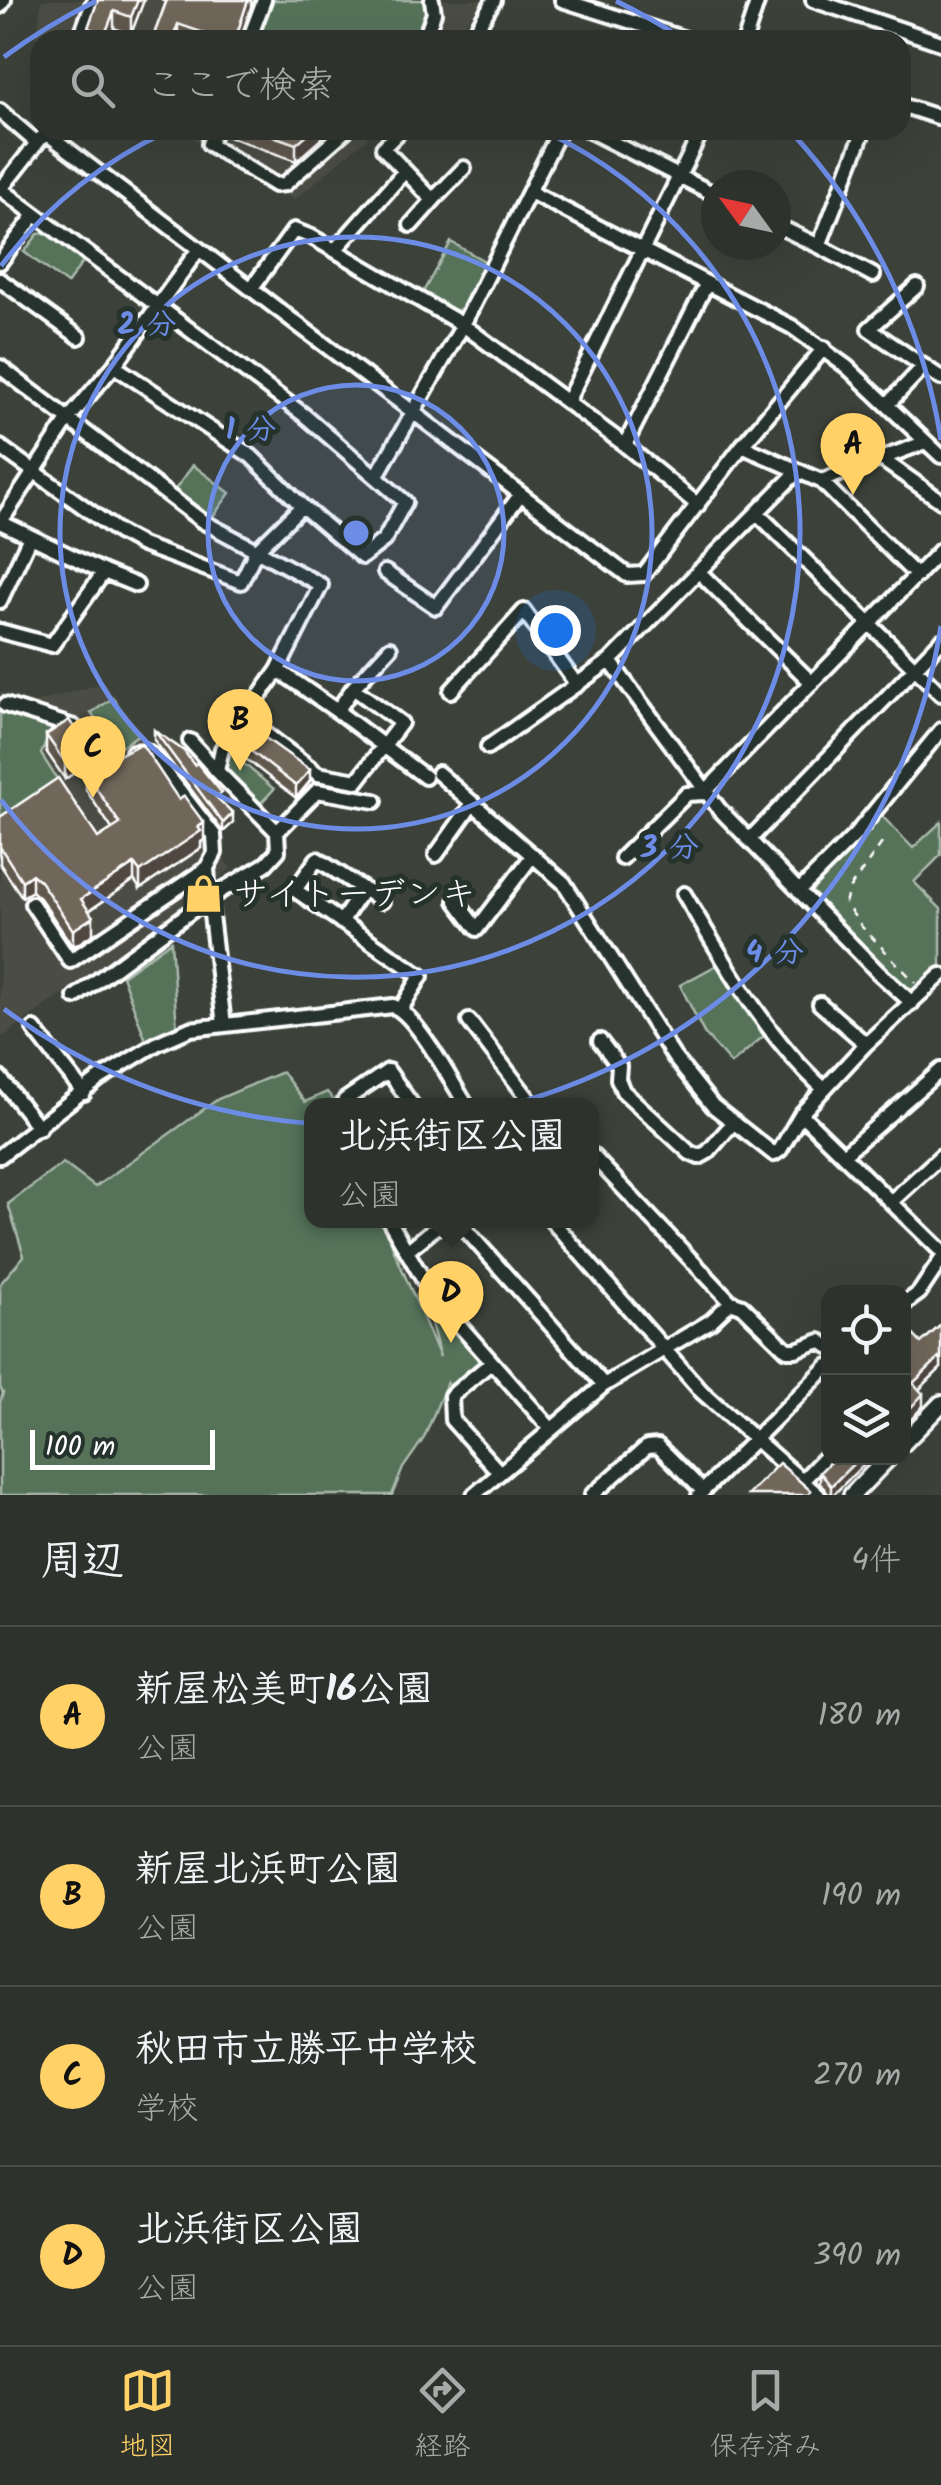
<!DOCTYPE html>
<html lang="ja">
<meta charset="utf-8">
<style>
:root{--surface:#2d322c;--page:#393e38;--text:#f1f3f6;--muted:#a7aaa9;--line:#484d48;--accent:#ffd166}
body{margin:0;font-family:Kalam,"Klee One",sans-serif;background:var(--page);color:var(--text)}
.controls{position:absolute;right:30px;bottom:30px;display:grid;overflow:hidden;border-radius:20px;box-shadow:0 10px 40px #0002}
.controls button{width:90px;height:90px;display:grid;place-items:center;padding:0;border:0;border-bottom:2px solid var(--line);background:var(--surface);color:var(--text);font:50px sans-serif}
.compass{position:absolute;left:701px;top:170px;width:90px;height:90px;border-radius:50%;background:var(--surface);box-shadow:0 10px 40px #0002;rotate:303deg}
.scale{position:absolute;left:30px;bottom:25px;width:185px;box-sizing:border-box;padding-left:10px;border:5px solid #fff;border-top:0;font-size:28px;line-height:35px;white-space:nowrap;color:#fff;-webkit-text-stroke:8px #26332d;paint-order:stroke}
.you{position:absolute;left:555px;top:630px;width:35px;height:35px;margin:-25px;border:8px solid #fff;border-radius:50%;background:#1a73e8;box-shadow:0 0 0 15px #1a73e833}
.badge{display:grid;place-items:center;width:65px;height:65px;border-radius:50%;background:var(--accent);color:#111;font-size:32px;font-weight:700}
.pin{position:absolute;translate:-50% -82px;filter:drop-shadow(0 2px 5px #0008)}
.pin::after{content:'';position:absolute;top:52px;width:35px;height:30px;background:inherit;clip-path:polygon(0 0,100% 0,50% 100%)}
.popup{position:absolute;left:304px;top:1098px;width:295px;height:130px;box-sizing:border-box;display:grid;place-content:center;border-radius:20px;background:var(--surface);filter:drop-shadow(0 2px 8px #0005);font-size:32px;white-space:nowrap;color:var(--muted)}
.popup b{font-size:38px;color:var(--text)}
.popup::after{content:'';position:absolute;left:50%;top:100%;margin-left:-20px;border:20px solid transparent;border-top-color:var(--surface)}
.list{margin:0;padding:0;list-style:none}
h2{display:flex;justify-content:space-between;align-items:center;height:130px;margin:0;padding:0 40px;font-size:42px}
h2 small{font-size:32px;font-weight:400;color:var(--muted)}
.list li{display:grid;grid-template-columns:65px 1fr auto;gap:30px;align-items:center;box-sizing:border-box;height:180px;padding:0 40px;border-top:2px solid var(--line)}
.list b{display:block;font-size:38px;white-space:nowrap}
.list p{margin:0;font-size:32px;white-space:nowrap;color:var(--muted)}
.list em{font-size:32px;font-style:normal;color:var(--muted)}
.icon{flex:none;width:55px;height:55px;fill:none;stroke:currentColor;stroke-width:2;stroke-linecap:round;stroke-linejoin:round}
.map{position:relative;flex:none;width:941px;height:1495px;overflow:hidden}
.search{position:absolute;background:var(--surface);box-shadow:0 10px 40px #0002;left:30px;right:30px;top:30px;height:110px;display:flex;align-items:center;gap:25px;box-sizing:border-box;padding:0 35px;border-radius:30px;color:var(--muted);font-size:38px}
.sheet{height:850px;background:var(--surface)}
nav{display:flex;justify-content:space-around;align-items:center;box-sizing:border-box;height:140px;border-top:2px solid var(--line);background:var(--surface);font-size:28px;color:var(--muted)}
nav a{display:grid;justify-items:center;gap:5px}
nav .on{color:var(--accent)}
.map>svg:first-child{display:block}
.built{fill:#4c4d44}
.green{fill:#56735a;stroke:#aab9ac;stroke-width:2.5}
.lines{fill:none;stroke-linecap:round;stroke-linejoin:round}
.minor-casing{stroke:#fff;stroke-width:20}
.major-casing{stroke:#fff;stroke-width:22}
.path{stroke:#fff;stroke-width:2.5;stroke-dasharray:8 8;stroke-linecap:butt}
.minor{stroke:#26332d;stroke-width:12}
.major{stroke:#26332d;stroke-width:15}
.wall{fill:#61584d;stroke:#fff;stroke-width:2.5}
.shaded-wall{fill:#4f473f;stroke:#fff;stroke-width:2.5}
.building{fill:#71665a;stroke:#fff;stroke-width:2.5}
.ring{fill:none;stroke:#6c8ce6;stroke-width:5}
.labels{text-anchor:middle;stroke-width:10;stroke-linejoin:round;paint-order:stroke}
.poi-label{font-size:35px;fill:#fff;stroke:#26332d;text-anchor:start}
.centre{fill:#6c8ce6;stroke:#26332d;stroke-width:5}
.ring-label{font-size:30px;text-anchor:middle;font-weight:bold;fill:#6c8ce6;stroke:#26332d;stroke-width:10;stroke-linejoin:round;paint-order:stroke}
</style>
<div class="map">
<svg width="941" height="1495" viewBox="0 0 941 1495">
<rect width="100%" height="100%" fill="#3c423a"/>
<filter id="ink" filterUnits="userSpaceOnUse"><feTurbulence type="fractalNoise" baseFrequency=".01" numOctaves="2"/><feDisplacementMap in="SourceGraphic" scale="20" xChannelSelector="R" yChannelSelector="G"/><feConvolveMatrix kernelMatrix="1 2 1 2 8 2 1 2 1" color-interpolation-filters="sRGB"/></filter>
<g filter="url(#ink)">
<path class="built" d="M42,0H482L454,40H40V71L32,64Z
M179,130H377L294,200Z
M104,683L139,728L231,869L0,1039V692L34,703Z"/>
<path class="green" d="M270,0H424L428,13L419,40H256Z
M49,233L85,259L67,284L24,252L38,234Z
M451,242L486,262L463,307L455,312L422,294Z
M193,465L230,493L211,519L174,491Z
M113,698L138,735L116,750L91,713Z
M0,707L53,726L41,754L59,782L0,829Z
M230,752L274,789L258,806C241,790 218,778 230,752Z
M880,814L913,848L941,822V855L914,882L941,909V970L912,998L879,968L807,891Z
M171,941L177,1030L147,1043L122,976Z
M719,964L765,1035L731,1064L704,1033L680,985Z
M282,1072L305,1102L327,1092L338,1105L311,1106V1220L386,1221L393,1248L440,1357L431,1323L439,1315L482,1364L450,1388L447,1382L424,1438L403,1468L392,1495H0V1402L3,1393L0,1388V1284L24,1256L8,1204L63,1163L95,1187L218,1099Z"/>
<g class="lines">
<defs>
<path id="minor" d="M562,0L689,40
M813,0L941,43
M0,6L4,0
M79,40L94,0
M249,40L264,0
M424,40L434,13L432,0
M470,40L494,0
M745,40L758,0
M901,105L941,118
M0,111L37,143
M215,130L209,144L275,185L285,184L346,130
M401,130L383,148L430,197L435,198L464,168
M588,130L716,195
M1,189L304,415L405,502L384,540L362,557L302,506
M0,190L41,138L49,135L627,575L644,574L742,446L824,348
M530,192L792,327L847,367L941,456
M411,225L435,198
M776,225L819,246L864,130
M819,246L873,275
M335,250L405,171
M0,262L34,216
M0,280L79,337
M917,286L869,329L941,378
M251,289L294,230L312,237L463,325L625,445L698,505
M0,367L202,521L321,585L278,670L222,749L217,771L277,832L278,851L266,864L209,898L224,1025
M567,402L702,130
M887,405L924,366
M625,445L707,283
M742,446L821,481L926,442
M0,447L120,533L142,545L241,582L256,551L302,506L251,456L114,366
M883,460L941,501
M797,472L610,661L719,809L878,972L912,1003
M376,477L463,325L560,130
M821,481L917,576
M757,513L941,694
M0,522L104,572L52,645L0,631
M0,523L70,417L114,366L199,249
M698,571L812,683
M104,572L136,585
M385,572L436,607L520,495
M0,601L29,539
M353,688L390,648
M451,691L524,611L577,685
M5,705L74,727L105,771L112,766
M337,711L425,777
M246,719L318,774L357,781L401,723L353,688L337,711L278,670
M190,741L217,771
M488,747L610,661
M133,752L146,751L151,754L214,835L215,853L207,868
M438,773L564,883L674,1057L713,1106L774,1154L780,1150L801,1114
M277,832L317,791L375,801
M749,840L941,641
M436,855L473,803
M622,858L687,794L704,793L941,550
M363,889L382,901
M800,890L855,835L941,730
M684,894C725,962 765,1036 824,1089
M456,901L477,929L533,855
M32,904L70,961L207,868L209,898L75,997
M341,922L363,889L317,859L295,890L421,976L401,1009
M941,975L866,1044L801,1114L941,1251
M820,1004L866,1044
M469,1021L534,1106
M34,1029L84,1093
M600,1041L619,1066L618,1079L623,1091L690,1153L699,1157L708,1152L733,1123
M0,1078L39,1128
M348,1106L345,1100L388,1071L413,1106
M843,1155L941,1070
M0,1156L99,1079L158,1043L190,1029L393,1006C416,1014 452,1083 467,1106
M892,1201L941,1156
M389,1220L431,1293L551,1429
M457,1220L604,1385
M551,1220L702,1392L818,1495
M407,1251L445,1220
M731,1302L742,1306L787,1350H796L820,1341L828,1346
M904,1304L919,1293L941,1260
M492,1362L451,1396L452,1420L499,1472
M803,1480L828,1454
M474,1495L604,1385L711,1321L731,1302L591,1154
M592,1495L647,1447L658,1446L703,1491
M699,1495L828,1366"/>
<path id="major" d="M904,1442L941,1404
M852,1495L888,1458"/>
</defs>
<use href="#minor" class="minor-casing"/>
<use href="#major" class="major-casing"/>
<path class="path" d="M882,843L849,889L845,903L862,927L916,983"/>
<use href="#minor" class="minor"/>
<use href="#major" class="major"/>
</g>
<path class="wall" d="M98,0H144L131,34L114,28L109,40H88V28Z
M161,0H251V7L240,40H152L166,2Z
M227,130H324L321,139L296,161L227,136Z
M154,730L222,803L233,823L223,832L154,740Z
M46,735L88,764L65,779L46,751Z
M238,741L310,781L296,798L238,753Z
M86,773L204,840L201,842V848L140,889L134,880L89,911L93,934L73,947L40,898L32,891L22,897L0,864V817L98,838L112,829L86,790Z
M904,1325L921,1343L941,1325V1368L919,1390L923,1406L904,1427V1365L905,1364L904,1362Z
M831,1458H870L833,1495H829L820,1483V1472L831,1461Z"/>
<path class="shaded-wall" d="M138,0H144L131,34V17Z
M248,0H251V7L240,40H235Z
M114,11V28L109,40H105V34Z
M178,24V40H172Z
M312,130H324L321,139L296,161V144Z
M88,747V764L65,779V762Z
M310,770V781L296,798V786Z
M233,813V823L223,832V823Z
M204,823V840L201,842V848L140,889V872Z
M134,864V880L81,916V899Z
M32,874V891L22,897V881Z
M93,917V934L73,947V930Z
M941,1356V1368L913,1395V1383Z
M923,1394V1406L904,1427V1415Z
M859,1458H870L833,1495H831V1486Z"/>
<path class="building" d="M98,0H138L131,17L114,11L105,34L88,28Z
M167,0H248L235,40H201L204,33L178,24L172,40H152Z
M256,130H312L296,144Z
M69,720L88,747L65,762L46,735Z
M250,727L310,770L296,786L238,741Z
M154,730L184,751L194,765L197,763L222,793L216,797L233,813L223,823Z
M138,745L143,746L179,800L184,796L204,823L198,827L201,831L140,872L134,864L81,899L93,917L73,930L40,881L32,874L22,881L0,847V817L58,778L98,838L120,824L86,773Z
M904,1325L921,1343L941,1325V1356L913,1383L923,1394L904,1415V1365L911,1358L904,1350Z
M834,1458H859L831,1486L820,1472Z
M779,1463L811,1491L808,1495H748Z"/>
</g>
<circle cx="356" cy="533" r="148" fill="#6c8ce6" fill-opacity=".12"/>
<g class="ring">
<circle cx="356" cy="533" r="148"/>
<circle cx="356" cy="533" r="296"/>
<path d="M1 266A444 444 0 0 1 168 131M544 131A444 444 0 1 1 1 800"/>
<path d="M941 626A592 592 0 0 1 4 1009M4 57A592 592 0 0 1 96 1M616 1A592 592 0 0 1 683 39M792 133A592 592 0 0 1 941 440"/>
</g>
<defs>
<symbol id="shop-bare" viewBox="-9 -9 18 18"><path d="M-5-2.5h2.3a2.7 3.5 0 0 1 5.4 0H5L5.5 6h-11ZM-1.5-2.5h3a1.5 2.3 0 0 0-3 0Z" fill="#ffd166" stroke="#26332d" stroke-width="2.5" paint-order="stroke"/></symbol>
</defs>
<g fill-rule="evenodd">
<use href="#shop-bare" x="176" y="866" width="55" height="55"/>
</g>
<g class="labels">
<g class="poi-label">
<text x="233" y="905">サイトーデンキ</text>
</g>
</g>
<circle cx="356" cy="533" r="15" class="centre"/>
<g class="ring-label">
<text x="147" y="334">2 分</text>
<text x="251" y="439">1 分</text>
<text x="670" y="857">3 分</text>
<text x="775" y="962">4 分</text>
</g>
</svg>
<div class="controls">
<button><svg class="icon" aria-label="locate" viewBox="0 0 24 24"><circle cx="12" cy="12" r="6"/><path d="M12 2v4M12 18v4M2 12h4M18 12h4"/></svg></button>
<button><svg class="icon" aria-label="layers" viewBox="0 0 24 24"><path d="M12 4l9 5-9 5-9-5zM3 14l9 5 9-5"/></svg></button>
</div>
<svg class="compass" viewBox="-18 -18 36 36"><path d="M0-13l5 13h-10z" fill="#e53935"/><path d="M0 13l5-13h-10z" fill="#a7aaa9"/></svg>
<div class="scale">100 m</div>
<div class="you"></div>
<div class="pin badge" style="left:853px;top:495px">A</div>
<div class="pin badge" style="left:240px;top:771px">B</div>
<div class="pin badge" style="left:93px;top:798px">C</div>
<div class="pin badge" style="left:451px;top:1343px">D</div>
<div class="popup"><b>北浜街区公園</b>公園</div>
<div class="search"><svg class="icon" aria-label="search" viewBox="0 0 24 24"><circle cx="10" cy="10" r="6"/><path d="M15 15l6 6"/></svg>ここで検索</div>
</div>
<section class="sheet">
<h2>周辺<small>4件</small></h2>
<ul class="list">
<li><span class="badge">A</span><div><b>新屋松美町16公園</b><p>公園</p></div><em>180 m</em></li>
<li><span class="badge">B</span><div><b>新屋北浜町公園</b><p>公園</p></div><em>190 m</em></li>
<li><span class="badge">C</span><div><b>秋田市立勝平中学校</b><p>学校</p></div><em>270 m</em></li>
<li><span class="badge">D</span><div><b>北浜街区公園</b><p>公園</p></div><em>390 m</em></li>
</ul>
</section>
<nav>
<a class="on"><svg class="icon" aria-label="map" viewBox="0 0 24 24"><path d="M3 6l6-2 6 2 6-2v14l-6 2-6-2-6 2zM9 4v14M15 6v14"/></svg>地図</a>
<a><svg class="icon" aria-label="directions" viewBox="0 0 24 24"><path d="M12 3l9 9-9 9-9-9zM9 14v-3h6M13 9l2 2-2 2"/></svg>経路</a>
<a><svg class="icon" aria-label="saved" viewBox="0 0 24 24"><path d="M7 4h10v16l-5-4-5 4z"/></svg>保存済み</a>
</nav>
